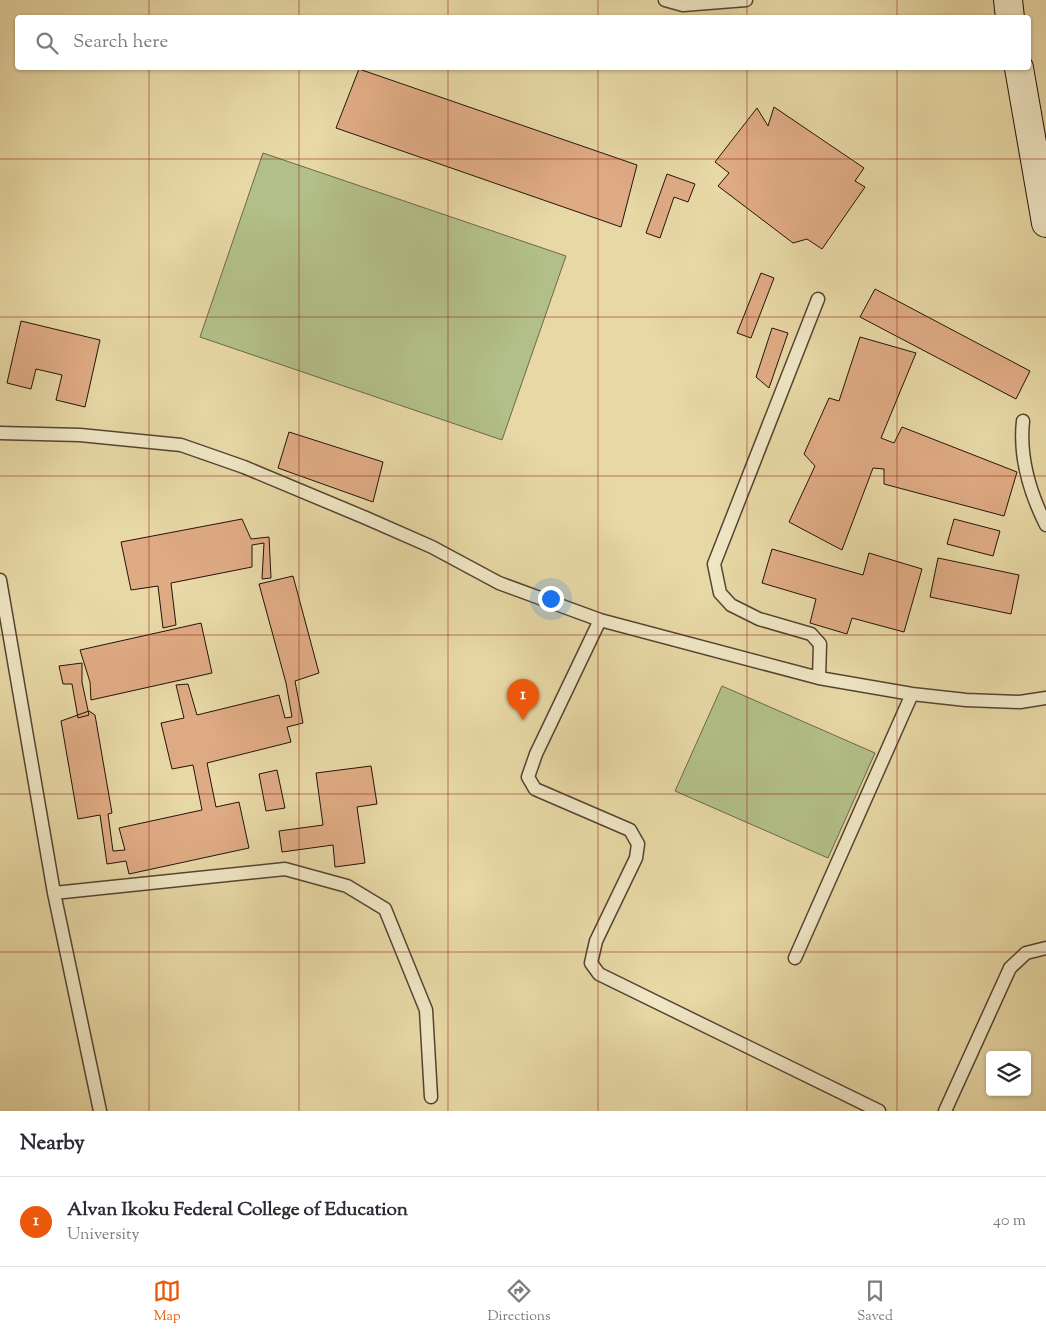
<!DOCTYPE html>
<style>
:root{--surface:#fff;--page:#f7f7f7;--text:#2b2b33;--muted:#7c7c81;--line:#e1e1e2;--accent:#ea580c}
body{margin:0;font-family:"Sorts Mill Goudy",serif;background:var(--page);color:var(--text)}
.controls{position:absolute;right:15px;bottom:15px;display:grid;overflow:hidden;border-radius:5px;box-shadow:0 1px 4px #0004}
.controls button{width:45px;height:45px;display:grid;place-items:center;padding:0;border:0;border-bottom:1px solid var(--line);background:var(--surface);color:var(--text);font:25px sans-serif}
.you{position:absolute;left:550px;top:598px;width:18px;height:18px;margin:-12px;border:4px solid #fff;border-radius:50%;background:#1a73e8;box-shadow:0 0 0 8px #1a73e833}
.badge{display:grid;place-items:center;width:32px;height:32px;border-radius:50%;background:var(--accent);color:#fff;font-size:16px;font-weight:700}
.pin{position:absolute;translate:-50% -41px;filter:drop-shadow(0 1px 2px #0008)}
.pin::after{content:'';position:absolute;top:26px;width:18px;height:15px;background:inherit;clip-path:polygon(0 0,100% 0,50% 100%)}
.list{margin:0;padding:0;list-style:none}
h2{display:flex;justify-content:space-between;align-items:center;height:65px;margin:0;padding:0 20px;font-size:21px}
h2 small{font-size:16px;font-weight:400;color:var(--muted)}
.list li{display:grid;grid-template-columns:32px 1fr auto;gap:15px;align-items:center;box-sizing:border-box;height:90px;padding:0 20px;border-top:1px solid var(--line)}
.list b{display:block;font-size:19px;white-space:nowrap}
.list p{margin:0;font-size:16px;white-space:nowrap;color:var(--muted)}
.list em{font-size:16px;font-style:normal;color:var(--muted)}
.icon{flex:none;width:28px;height:28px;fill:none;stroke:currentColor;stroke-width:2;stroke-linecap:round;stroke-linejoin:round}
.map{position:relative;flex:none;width:1046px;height:1111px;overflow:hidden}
.search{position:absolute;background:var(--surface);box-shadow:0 1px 4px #0004;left:15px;right:15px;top:15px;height:55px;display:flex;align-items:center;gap:12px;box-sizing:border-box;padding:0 18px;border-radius:5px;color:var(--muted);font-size:19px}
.sheet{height:155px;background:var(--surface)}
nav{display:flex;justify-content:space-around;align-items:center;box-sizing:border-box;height:70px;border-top:1px solid var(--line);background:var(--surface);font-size:14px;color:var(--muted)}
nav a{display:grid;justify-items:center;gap:2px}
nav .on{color:var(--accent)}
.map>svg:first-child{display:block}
.green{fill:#b3bf88;stroke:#6c684a}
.building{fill:#dfab84;stroke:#24120b}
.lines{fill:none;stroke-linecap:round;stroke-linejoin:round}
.service-casing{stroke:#554432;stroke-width:15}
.secondary-casing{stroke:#24120b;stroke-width:30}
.service{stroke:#efe6c4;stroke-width:12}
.secondary{stroke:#efe6c4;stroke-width:28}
.grid{fill:none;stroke:#8f2418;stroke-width:1;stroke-opacity:0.55}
</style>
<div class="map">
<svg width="1046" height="1111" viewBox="0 0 1046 1111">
<rect width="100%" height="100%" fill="#e7d8a5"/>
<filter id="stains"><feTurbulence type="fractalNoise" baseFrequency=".004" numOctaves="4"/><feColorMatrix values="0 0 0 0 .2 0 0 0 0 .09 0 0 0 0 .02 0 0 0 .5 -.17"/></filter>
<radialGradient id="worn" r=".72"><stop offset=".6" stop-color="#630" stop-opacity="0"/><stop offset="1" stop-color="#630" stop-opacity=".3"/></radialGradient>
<path class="green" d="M263,153L566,256L502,440L200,337Z
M722,686L875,753L828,858L675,791Z"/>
<path class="building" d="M359,69L637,165L621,227L336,128Z
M774,107L864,168L855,181L865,187L822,249L807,239L793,243L718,186L729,173L715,162L757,108L768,126Z
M667,174L695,184L688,202L674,197L660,238L646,233Z
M761,273L774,278L751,338L737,333Z
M875,289L1030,371L1016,399L860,317Z
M21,321L100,340L85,407L56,400L62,375L36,369L31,389L7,383Z
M772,328L788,333L769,388L756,377Z
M860,337L916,353L881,438L894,443L902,427L1017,472L1004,516L884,484V469L873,468L842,550L789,522L815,466L804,454L829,398L839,401Z
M289,432L383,462L373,502L278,468Z
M242,519L251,539L269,537L271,578L262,579L264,543L252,545V567L171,583L176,625L163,628L158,586L131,590L121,542Z
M954,519L1000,531L993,556L947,544Z
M772,549L863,575L869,553L922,569L904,632L852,618L847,634L810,623L816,599L762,583Z
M938,558L1019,575L1011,614L930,597Z
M293,576L319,673L295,681L303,723L287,727L291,742L207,763L216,807L239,802L249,848L129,874L126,861L107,864L100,815L78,819L61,721L89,711L95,715L112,813L108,814L113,851L125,850L119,828L202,810L193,765L172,769L161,723L184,718L176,685L188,684L197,715L279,695L285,718L292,717L286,683L259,584Z
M201,623L212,673L91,700L90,682L80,650Z
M82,663V682L89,715L78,718L72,684H63L59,666Z
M371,766L377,804L357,807L365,863L335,867L333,845L282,852L279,831L323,825L316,773Z
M277,770L285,808L266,811L259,774Z"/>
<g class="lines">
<defs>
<path id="service" d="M665,0L683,5L746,0
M818,299L714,564L720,593L731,605L759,619L811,634L820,644L819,678
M1023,421C1019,457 1030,493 1046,525
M0,433L80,435L181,445L244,467L366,518L432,547L499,583L600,620L819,678L912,694L966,700L1020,702L1046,698
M0,580L54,893L100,1111
M600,620L536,754L528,777L535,789L630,830L638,844L636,858L596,941L591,963L599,974L879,1111
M54,893L285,869L347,886L385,909L426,1010L431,1097
M795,958L912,694
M945,1111L1010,968L1026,953L1046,948"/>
<path id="secondary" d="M1008,0L1010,18
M1019,68L1046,223"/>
</defs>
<use href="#service" class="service-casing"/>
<use href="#secondary" class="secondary-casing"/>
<use href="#service" class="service"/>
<use href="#secondary" class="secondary"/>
</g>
<path class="grid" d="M149,0V18M299,0V18M448,0V18M598,0V18M747,0V18M897,0V18M149,68V1111M299,68V1111M448,68V1111M598,68V1111M747,68V1111M897,68V1111M0,159H1046M0,317H1046M0,476H1046M0,635H1046M0,794H1046M0,952H1046"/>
<rect width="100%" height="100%" filter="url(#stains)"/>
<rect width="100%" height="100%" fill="url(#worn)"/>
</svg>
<div class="controls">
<button><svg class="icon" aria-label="layers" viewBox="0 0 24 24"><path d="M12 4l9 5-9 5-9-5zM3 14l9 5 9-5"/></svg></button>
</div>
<div class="you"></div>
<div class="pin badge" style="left:523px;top:720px">1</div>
<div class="search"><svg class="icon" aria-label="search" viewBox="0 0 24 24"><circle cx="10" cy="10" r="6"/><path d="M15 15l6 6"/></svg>Search here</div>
</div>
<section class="sheet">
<h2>Nearby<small></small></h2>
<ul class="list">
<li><span class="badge">1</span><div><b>Alvan Ikoku Federal College of Education</b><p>University</p></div><em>40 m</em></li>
</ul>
</section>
<nav>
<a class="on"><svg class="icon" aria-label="map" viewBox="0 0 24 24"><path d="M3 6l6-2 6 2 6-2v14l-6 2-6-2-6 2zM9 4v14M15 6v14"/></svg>Map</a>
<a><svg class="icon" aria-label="directions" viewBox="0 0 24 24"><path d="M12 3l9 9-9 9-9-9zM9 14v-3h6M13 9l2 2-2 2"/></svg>Directions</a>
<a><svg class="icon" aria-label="saved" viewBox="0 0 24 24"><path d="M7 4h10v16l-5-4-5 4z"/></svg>Saved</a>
</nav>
